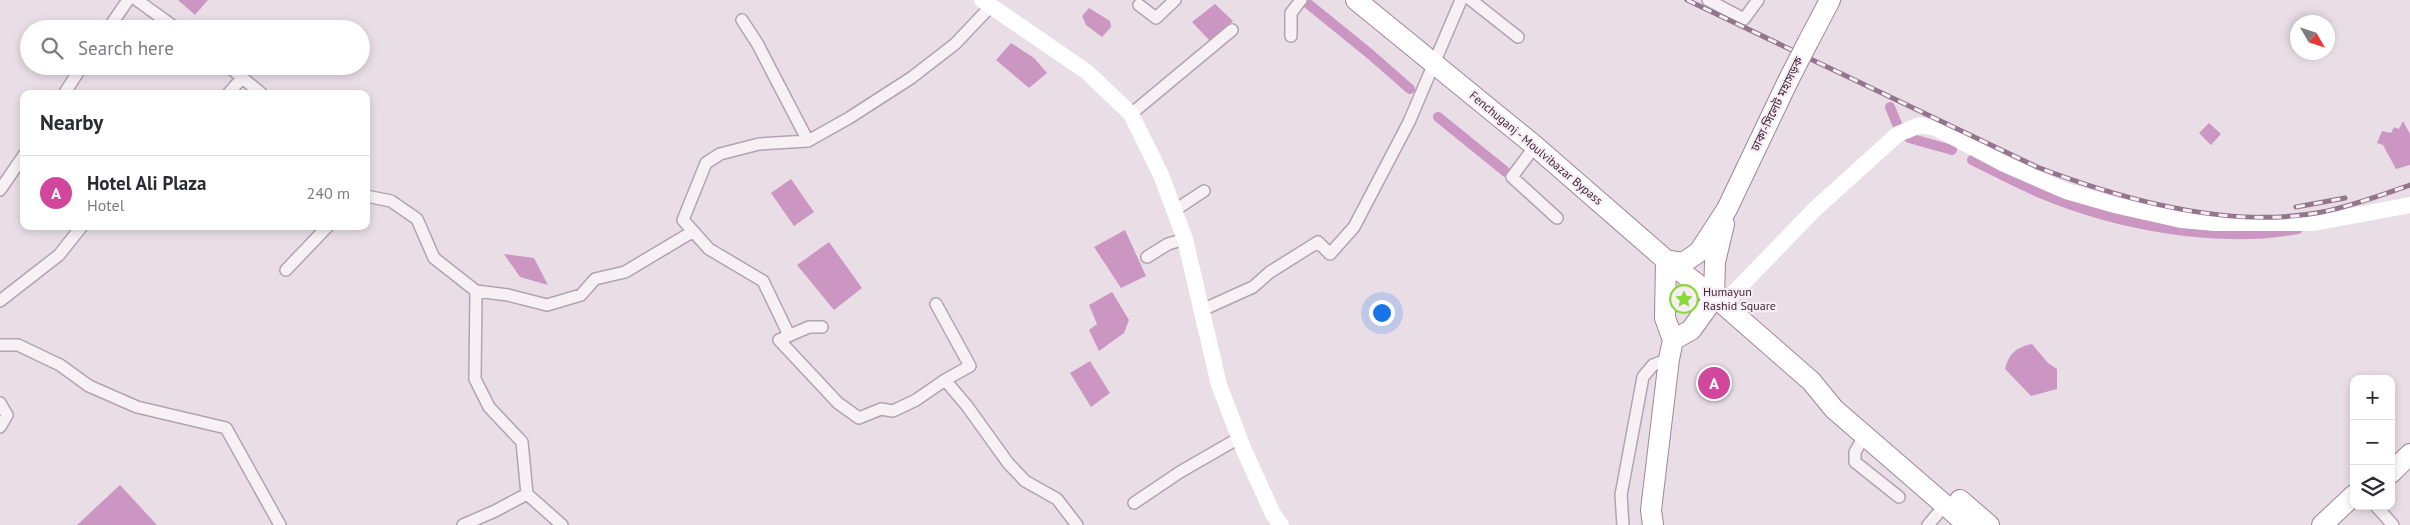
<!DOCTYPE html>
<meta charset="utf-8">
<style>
:root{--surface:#fff;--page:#f2f2f3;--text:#2b2b33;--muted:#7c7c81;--line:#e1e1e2;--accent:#0f766e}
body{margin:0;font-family:"PT Sans","Noto Sans Bengali",sans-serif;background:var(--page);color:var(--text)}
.controls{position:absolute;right:15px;bottom:15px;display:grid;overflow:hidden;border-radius:10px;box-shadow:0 2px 8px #0003}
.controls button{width:45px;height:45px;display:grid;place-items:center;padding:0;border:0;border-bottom:1px solid var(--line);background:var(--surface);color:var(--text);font:25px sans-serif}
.compass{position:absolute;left:2290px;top:15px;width:45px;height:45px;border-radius:50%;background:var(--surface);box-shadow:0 2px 8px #0003;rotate:129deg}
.you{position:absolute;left:1381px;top:312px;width:18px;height:18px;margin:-12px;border:4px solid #fff;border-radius:50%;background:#1a73e8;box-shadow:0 0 0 8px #1a73e833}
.badge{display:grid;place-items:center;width:32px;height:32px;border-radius:50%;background:var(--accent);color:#fff;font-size:16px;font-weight:700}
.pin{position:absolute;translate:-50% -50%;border:2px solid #fff;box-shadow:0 1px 5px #0006}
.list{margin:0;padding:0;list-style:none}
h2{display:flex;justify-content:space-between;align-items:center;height:65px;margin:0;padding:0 20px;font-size:21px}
h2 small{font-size:16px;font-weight:400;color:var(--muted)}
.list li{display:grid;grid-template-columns:32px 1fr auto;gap:15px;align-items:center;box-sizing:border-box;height:75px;padding:0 20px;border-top:1px solid var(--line)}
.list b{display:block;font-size:19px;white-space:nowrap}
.list p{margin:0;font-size:16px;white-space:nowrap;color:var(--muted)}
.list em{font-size:16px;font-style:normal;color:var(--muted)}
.icon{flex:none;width:28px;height:28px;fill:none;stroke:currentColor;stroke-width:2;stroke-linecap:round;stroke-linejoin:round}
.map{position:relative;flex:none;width:2410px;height:525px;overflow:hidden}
.search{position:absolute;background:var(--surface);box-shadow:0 2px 8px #0003;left:20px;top:20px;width:350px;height:55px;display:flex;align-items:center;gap:12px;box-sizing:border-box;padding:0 18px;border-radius:28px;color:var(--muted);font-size:19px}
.panel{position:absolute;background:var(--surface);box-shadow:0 2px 8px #0003;left:20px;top:90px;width:350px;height:140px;border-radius:10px}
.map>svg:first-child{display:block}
.water{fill:#cc96c3}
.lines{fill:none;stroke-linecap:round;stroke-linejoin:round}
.canal{stroke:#cc96c3;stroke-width:10}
.street-casing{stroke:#b3a3af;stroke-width:14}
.highway-casing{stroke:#a18499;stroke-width:22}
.street{stroke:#f7f1f5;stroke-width:11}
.secondary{stroke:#fff;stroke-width:16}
.highway{stroke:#fff;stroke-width:20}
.rail-casing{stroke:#94768c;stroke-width:5}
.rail{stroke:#f6eef4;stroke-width:3;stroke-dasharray:9;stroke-linecap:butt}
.highway-bridge-casing{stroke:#a18499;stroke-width:22;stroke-linecap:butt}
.highway-bridge{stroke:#fff;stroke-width:20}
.labels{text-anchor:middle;stroke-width:4.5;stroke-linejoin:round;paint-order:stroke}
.street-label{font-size:12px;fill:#412639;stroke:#f6eef4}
.poi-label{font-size:12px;fill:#412639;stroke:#f6eef4;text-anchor:start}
</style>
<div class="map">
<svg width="2410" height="525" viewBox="0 0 2410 525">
<rect width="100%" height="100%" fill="#e9dee6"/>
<path class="water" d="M178,0H208L195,15Z
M1215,4L1233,21L1210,41L1192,22Z
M1089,8L1110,21L1111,27L1102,37L1086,25L1082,16Z
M1011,43L1034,58L1047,73L1029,88L996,60Z
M2403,121L2410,134V165L2396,169L2383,145L2377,143L2382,131L2391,133L2394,127L2399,129Z
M2209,123L2221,134L2211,145L2199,133Z
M791,179L814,212L794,226L771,193Z
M1125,230L1146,276L1121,288L1094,247Z
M829,242L862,288L834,310L797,265Z
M504,254L534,258L548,285L520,277Z
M1112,292L1129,320L1124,333L1099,351L1089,330L1097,324L1089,305Z
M2032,344L2048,363L2057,369V389L2031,396L2005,369C2009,353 2017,347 2032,344Z
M1090,361L1110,393L1091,407L1070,373Z
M120,485L157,525H77Z"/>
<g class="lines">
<path class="canal" d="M1306,2L1370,54L1410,89
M1890,107L1897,124
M1438,117L1506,172
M1909,138L1952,150
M1972,160C1994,171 2017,183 2040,193C2116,225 2217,244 2298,229"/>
<defs>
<path id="street" d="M137,0L177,29
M1471,0L1518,37
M1708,0L1744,19L1758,0
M1139,5L1156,18L1175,0
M742,20L757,43L808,141
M108,29L128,0
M1291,36V13L1301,0
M228,66L262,94
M64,94L82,66
M228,94L242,78
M1131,114L1232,30
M1535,146L1512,177L1557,218
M0,190L24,155
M366,196L391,201L417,219L434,258L476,291L508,295L547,305L581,295L595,279L625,272L692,232
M1175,210L1204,191
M1147,257L1168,244L1185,239
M286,270L328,226
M476,291L475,379L489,407L522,442L527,494L562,525
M0,301L59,255L82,226
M936,304L970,366L945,380L967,406L1008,463L1025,481L1057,499L1077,525
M1202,310L1253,287L1270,272L1318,242L1330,254L1354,227L1409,122L1461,0
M822,327H809L779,340L838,403L859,418L881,409L893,411L916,400L945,380
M789,335L763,281L709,249L683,220L706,163L720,154L759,144L808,141L849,118L911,78L955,44L992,5
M0,345H18L60,365L89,386L137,407L226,428L280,525
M0,403L7,415L0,427
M1865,435L1855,452V462L1899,497
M1134,503L1180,472L1239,438
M2376,506L2393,525
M463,525L495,511L527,494
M1623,525L1621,495L1643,377L1653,365L1669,359
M1928,525L1945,505"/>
<path id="highway" d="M1356,0L1535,146L1666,260L1723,304L1811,381L1834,409L1968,525
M1808,42L1830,0
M1673,340L1691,330L1714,298L1715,262L1724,224
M2391,473L2410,454
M1960,500L1989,525
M1653,525L1651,510L1669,359L1673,340L1665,318L1666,260L1683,263L1699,252L1727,209L1788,81
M2322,525L2354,495"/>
</defs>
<use href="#street" class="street-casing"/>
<use href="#highway" class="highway-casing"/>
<use href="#street" class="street"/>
<path class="secondary" d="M982,0L1087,72L1131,114L1161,175L1185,239L1219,385L1244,450L1273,514L1281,525
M1723,304L1815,209L1898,134L1920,125L1936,128L2004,164L2066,191L2115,205L2181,220L2215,223H2313L2410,205"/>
<use href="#highway" class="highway"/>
<defs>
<path id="rail" d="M1687,0L2037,167C2123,200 2230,230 2322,212C2352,206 2381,195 2410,185
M2296,207L2345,198"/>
</defs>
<use href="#rail" class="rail-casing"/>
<use href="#rail" class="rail"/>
<defs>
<path id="highway-bridge" d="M1788,81L1808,42"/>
</defs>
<use href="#highway-bridge" class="highway-bridge-casing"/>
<use href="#highway-bridge" class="highway-bridge"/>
</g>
<defs>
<symbol id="sight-ring" viewBox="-11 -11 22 22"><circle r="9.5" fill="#f6eef4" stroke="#88d938" stroke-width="1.5"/><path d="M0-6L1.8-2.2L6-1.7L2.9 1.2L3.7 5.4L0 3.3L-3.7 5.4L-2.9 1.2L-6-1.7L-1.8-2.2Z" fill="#88d938"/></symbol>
</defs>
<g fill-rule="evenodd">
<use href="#sight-ring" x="1668" y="283" width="32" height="32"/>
</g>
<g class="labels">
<g class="street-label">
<text transform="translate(1777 104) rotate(-64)" y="4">ঢাকা-সিলেট মহাসড়ক</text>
<text transform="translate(1536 148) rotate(40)" y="4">Fenchuganj - Moulvibazar Bypass</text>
</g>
<g class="poi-label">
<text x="1703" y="296">Humayun<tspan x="1703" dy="14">Rashid Square</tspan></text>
</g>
</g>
</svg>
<div class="controls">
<button>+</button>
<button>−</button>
<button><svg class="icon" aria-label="layers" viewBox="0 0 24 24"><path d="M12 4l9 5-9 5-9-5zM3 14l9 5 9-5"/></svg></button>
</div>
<svg class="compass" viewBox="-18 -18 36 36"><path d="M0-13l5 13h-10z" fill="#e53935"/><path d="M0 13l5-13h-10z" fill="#7c7c81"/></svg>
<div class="you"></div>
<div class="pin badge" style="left:1714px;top:383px;background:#d1479c">A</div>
<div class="search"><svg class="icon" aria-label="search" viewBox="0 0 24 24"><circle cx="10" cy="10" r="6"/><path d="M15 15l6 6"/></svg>Search here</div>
<section class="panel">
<h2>Nearby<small></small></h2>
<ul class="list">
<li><span class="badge" style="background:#d1479c">A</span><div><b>Hotel Ali Plaza</b><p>Hotel</p></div><em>240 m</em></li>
</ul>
</section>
</div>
